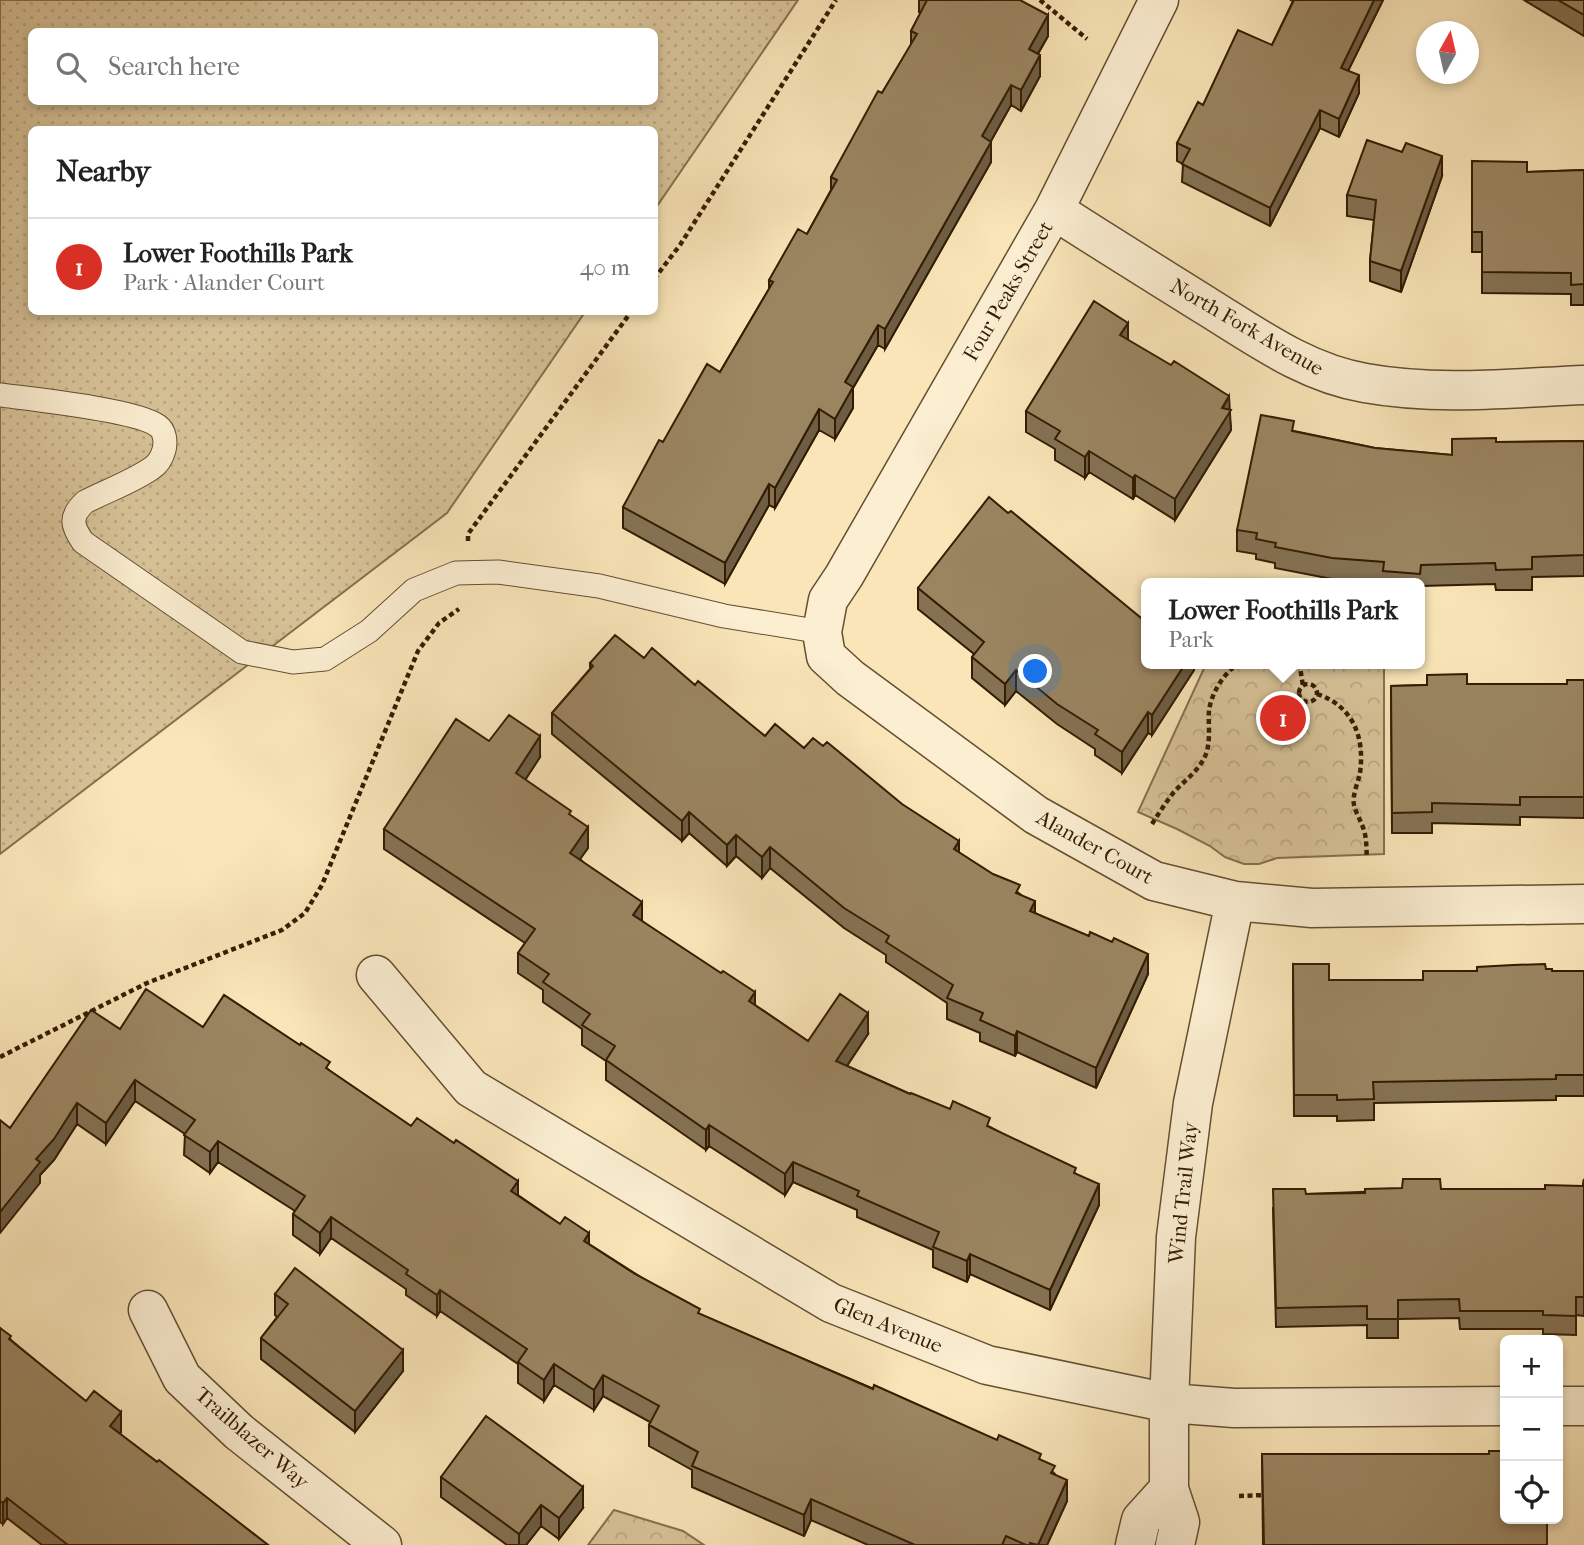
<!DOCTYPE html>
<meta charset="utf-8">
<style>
:root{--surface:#fff;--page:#f6f6f6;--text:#222;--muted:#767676;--line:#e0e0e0;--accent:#d93025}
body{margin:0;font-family:"IM FELL French Canon",serif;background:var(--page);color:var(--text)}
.controls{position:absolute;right:21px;bottom:21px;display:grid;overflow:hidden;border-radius:10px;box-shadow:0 4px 10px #0003}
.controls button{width:63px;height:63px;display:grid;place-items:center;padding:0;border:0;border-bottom:2px solid var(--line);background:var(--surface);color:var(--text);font:35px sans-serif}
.compass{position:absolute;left:1416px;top:21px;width:63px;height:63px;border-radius:50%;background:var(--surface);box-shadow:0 4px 10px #0003;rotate:8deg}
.you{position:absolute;left:1036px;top:672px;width:24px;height:24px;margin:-18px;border:5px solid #fff;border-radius:50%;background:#1a73e8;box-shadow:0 0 0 10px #1a73e833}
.badge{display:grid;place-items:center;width:46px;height:46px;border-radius:50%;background:var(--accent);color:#fff;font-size:23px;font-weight:700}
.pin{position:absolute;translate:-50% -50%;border:4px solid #fff;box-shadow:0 2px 7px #0006}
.popup{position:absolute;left:1141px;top:578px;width:284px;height:91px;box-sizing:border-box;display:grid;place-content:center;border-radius:10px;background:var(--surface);filter:drop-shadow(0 2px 5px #0005);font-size:23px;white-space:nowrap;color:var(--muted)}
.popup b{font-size:26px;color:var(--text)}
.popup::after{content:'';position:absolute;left:50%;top:100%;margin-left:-14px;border:14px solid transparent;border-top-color:var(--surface)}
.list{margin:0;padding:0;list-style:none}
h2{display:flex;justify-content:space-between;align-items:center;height:91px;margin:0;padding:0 28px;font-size:30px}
h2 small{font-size:23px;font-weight:400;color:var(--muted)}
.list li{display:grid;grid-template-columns:46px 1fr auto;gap:21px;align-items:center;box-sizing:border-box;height:98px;padding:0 28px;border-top:2px solid var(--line)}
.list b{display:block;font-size:26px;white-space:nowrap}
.list p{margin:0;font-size:23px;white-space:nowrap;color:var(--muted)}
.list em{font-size:23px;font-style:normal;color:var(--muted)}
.icon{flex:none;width:38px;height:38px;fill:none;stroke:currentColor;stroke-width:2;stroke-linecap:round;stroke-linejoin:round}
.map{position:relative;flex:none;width:1584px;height:1545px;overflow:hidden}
.search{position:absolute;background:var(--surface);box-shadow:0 4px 10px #0003;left:28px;top:28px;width:630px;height:77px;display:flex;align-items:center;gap:18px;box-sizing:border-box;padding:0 24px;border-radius:10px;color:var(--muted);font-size:26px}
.panel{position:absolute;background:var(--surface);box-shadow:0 4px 10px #0003;left:28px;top:126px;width:630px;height:189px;border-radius:10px}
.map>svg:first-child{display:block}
.grass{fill:url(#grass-dots);stroke:#86704e;stroke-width:2;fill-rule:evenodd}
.forest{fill:url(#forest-crowns);stroke:#86704e;stroke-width:2}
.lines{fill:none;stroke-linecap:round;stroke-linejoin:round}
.lane-casing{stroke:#654e30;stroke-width:25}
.street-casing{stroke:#654e30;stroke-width:41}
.path{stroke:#341c02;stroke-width:4.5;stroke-dasharray:5 3.5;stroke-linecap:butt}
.lane{stroke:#fbeed1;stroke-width:23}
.street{stroke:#fbeed1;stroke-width:38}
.wall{fill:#847253;stroke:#341c02;stroke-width:2}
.shaded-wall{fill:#6c5d44;stroke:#341c02;stroke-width:2}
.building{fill:#9a8561;stroke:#341c02;stroke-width:2}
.labels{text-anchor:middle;stroke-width:5;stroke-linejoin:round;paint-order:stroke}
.street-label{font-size:21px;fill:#341c02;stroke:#fbeed1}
</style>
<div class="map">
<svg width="1584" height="1545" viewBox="0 0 1584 1545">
<defs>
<pattern id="grass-dots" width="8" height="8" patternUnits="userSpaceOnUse" patternTransform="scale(1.75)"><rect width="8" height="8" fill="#d8c399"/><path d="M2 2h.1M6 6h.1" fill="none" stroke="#baa782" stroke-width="1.8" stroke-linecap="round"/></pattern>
<pattern id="forest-crowns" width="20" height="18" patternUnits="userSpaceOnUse" patternTransform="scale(1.75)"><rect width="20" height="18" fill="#d8c399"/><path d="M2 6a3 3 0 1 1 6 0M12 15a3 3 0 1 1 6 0" fill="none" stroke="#baa782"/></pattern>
</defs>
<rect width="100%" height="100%" fill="#f9e5b8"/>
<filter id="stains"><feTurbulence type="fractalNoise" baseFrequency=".00286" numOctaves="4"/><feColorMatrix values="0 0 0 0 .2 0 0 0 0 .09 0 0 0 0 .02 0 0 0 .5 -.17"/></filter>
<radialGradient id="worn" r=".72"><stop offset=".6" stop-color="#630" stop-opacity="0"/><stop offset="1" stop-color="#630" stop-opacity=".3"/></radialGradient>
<path class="grass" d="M0,0H798L655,209L654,130H32V312H585L447,513L0,854ZM32,32H654V102H32Z"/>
<path class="forest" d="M1206,664H1384V854L1277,858L1259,864H1244L1225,857L1210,846L1177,829L1138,812Z
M614,1510L683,1531L704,1545H588Z"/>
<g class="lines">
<defs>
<path id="lane" d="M0,395C31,399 138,410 158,426C165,431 166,442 164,450C162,457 158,464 152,468C132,482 106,491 85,502C69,517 72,526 83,542L242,652L293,662L325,659L369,631L414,590L456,573L498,572L599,586L724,616L822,632"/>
<path id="street" d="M1159,0L1054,210L844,576L828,600L822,632L826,656L850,678L1036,815L1154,881L1235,901L1312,908L1584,904
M1054,210C1105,243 1157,275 1208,307C1258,338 1306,373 1365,383C1437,396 1512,388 1584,385
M376,975L471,1088L831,1303L987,1365L1169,1403L1234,1408L1505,1406
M148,1310L182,1378L239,1432L382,1545
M1558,1406H1584
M1169,1489V1403L1176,1237L1193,1103L1235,901
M1135,1545L1141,1520L1169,1489L1180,1522L1175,1545"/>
</defs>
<use href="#lane" class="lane-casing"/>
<use href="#street" class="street-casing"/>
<path class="path" d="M1040,0L1087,39
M654,279L680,245L836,0
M468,541V534L631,312
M1297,664L1300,667L1303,686
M1299 693a9 9 0 1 1 18 0a9 9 0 1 1-18 0Z
M1317,694C1353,706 1365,737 1360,773C1358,783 1352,795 1354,805C1356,814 1362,822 1364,831C1367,839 1366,849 1367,858
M1152,824C1159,813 1166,802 1174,792C1185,780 1200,770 1206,754C1211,740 1208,724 1209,710C1212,692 1223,675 1237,664
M0,1057L147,983L282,930L305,913L322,885L418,651L439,623L459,609
M1239,1496L1266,1495"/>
<use href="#lane" class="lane"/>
<use href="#street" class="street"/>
</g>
<path class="wall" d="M919,0H1020L1048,36L1038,54L1040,76L1021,111L1011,105L991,141V162L885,349L878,345L853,388V408L835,439L819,430L775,508L769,505L725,584L623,528V507L663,442L720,372L769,289V280L807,234L831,190V177L911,45V31L921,12H919Z
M1290,0H1383L1348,71L1359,93L1339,137L1320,128L1270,226L1182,182L1183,164L1177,161V143L1203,105L1272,45L1293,1Z
M1524,0H1584V36Z
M1472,161L1527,172L1584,170V305H1571V294L1482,293V252H1472Z
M1442,176L1401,292L1370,281V261L1374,220L1347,216V195Z
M1128,340L1229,409L1231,430L1175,520L1135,495L1133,499L1089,472L1085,478L1055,460V449L1026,432V411Z
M1294,431L1375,448L1452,455L1496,442L1584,441V576L1532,577V590H1496L1495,584L1421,586L1420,595L1419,583H1383L1332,579L1275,568V563L1256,559V554L1237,551V530Z
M918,588L1194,664V670L1152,735L1148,733L1122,773L1095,755V749L1057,724L1016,691L1005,705L972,678V657L974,654L918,609Z
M644,658L695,685L765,736L804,748L1020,894L1035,913L1148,974L1096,1088L1017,1052L1015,1056L980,1041V1033L947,1019V1003L886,962V955L844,928L770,868L762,878L736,856L727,866L689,833L682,841L552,734V713L590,669V663Z
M1584,680V818L1520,817V825L1432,823V833H1392L1391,686L1467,684H1567Z
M489,741L540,757L525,780L571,816L588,848L580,859L642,921L755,1005L808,1041L868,1034L847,1066L910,1094L990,1127L1076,1174L1099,1205L1050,1310L970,1274L967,1282L933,1267V1250L857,1217V1210L793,1182L785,1195L709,1146L706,1150L606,1080V1061L582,1045V1029L543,1002V990L518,973V953L525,943L384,849V829Z
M1293,964L1329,980H1423L1477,971L1546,969L1552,971H1584V1096H1556V1100L1374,1103V1120L1337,1121V1116H1294Z
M203,1027L300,1045L330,1071L411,1126L518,1195L589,1244L700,1315L1041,1460L1055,1474L1067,1501L1047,1545H868L811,1520L804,1536L692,1487V1470L649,1446V1425L650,1422L603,1396L594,1410L554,1385L544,1401L518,1383V1364L440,1311L437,1316L406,1295V1289L331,1238L320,1254L293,1235V1214L295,1211L218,1162L210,1173L184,1155L185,1134L135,1101L106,1144L77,1124L54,1160L40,1175V1183L10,1128L120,1029Z
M1584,1179V1316L1576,1315V1335L1543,1334V1329H1460L1459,1318L1398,1319V1338H1367V1325L1276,1327L1273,1208L1306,1194L1441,1189H1545L1583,1186Z
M275,1294L403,1371L355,1432L261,1359V1338L277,1317L275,1315Z
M0,1328L11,1340L121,1432L120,1434L268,1545H42L7,1518L3,1524L0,1522Z
M1262,1454L1547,1545H1263Z
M441,1477L583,1508L559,1539L541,1526L526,1545H507L441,1497Z"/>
<path class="shaded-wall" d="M1374,0H1383L1341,85V68Z
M1048,15V36L1029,69V49Z
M1040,55V76L1021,111V90Z
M1359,75V93L1339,137V119Z
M1011,85V105L982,157V136Z
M1320,110V128L1270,226V208Z
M991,142V162L885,349V329Z
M1442,156V176L1401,292V271Z
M1128,323V343L1120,335Z
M878,325V345L853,388V408L835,439V419L845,382Z
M1229,396L1231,430L1175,520V499Z
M819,409V430L775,508V488Z
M1089,451V472L1085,478V457Z
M1135,475V495L1133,499V478Z
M769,484V505L725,584V563Z
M1185,664H1194V670L1152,735V715Z
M1016,670V691L1005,705V684Z
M1148,712V733L1122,773V752Z
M540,736V757L516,794V773Z
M689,812V833L682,841V821Z
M588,827V848L570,873V853Z
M736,835V856L727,866V845Z
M959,841V862L954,849Z
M770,847V868L762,878V857Z
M1035,901V921L1030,911Z
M642,902V922L633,915Z
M1148,954V974L1096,1088V1068Z
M755,992V1013L749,1001Z
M868,1013V1034L836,1082V1061Z
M1017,1031V1052L1015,1056V1036Z
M135,1080V1101L106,1144V1123Z
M77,1103V1124L54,1160L40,1175V1183L0,1233V1212L36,1159Z
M709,1125V1146L706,1150V1130Z
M218,1141V1162L210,1173V1152Z
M793,1162V1182L785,1195V1174Z
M518,1181V1202L511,1191Z
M1099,1184V1205L1050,1310V1290Z
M331,1217V1238L320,1254V1233Z
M589,1233V1254L584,1241Z
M970,1254V1274L967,1282V1261Z
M440,1290V1311L437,1316V1295Z
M403,1350V1371L355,1432V1411Z
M554,1364V1385L544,1401V1380Z
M603,1375V1396L594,1410V1390Z
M121,1412V1432L110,1447V1426Z
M1067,1480V1501L1047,1545H1038Z
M583,1487V1508L559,1539V1518Z
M7,1498V1518L3,1524V1503Z
M811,1499V1520L804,1536V1515Z
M541,1505V1526L526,1545H519V1534Z"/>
<path class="building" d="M927,0H1020L1048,15L1029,49L1040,55L1021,90L1011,85L982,136L991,142L885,329L878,325L845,382L853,387L835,419L819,409L775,488L769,484L725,563L623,507L659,440L663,442L707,364L720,372L773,282L769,280L798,229L807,234L837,180L831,177L878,91L882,93L917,34L911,31Z
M1294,0H1374L1341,68L1359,75L1339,119L1320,110L1270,208L1182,164L1190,149L1177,143L1198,102L1203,105L1238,30L1272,45Z
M1558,0H1584V15Z
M1367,140L1402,152L1406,143L1442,156L1401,271L1370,261L1376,200L1347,195Z
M1472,161L1527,162V172L1584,170V284L1571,285V273L1482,272V232H1472Z
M1094,301L1128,323L1120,335L1171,365L1174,361L1229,396L1222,408L1231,410L1175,499L1135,475L1133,478L1089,451L1085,457L1055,439L1060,431L1026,411Z
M1261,415L1294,421L1292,431L1375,448L1452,455V439L1496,438V442L1584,441V555L1532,557V569L1496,570L1495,563L1421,565L1420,574L1383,571L1384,562L1332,558L1275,547L1276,543L1256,539L1257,533L1237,530Z
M989,497L1008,513L1011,511L1146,622V664H1185L1152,715L1148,712L1122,752L1095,734L1098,730L1057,704L1016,670L1005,684L972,657L984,642L918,588Z
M615,635L644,658L652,648L695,685L698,681L765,736L775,724L804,748L813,738L823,746L827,742L902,804L959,841L954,849L993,874L1020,885L1016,893L1035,901L1030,911L1089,936L1090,932L1112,942L1114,938L1148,954L1096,1068L1017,1031L1015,1036L980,1020L983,1013L947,998L953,985L886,942L889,936L844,908L770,847L762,857L736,835L727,845L689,812L682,821L552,713L593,666L590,663Z
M1467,674V684H1567V680H1584V797H1520V805L1432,803V812L1392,813L1391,686L1427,685V675Z
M509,715L540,736L516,773L571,811L569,814L588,827L570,853L642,902L633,915L721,973L723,971L755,992L749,1001L808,1041L840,994L868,1013L836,1061L910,1094L911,1093L950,1109L953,1101L990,1118L987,1126L1076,1168L1074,1173L1099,1184L1050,1290L970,1254L967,1261L933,1247L939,1232L857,1196L859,1191L793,1162L785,1174L709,1125L706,1130L606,1060L615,1046L582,1025L590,1014L543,982L549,974L518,953L535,929L384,829L456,719L489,741Z
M1293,964H1329V980H1423V971H1477V967L1513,965L1545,964L1546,969H1552V971H1584V1075H1556V1079L1373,1082L1374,1099L1337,1100V1095H1294Z
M146,989L203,1027L224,995L300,1045L301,1043L330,1062L326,1068L411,1126L417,1118L454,1143L456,1140L518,1181L511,1191L560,1224L565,1217L589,1233L584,1241L635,1274L700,1309L698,1313L873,1389L874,1385L997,1440L999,1435L1041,1454L1039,1459L1055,1466L1051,1473L1067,1480L1038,1545L1030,1543V1545H1026L1006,1536L1002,1545H915L811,1499L804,1515L692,1466L698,1452L649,1425L659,1406L603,1375L594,1390L554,1364L544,1380L518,1362L527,1349L440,1290L437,1295L406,1274L408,1270L331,1217L320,1233L293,1214L305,1196L218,1141L210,1152L184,1135L195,1120L135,1080L106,1123L77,1103L54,1139L36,1159L40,1162L0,1212V1120L10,1128L91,1010L120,1029Z
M1403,1179H1440L1441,1189H1545V1185L1583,1186L1584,1179V1297H1576V1316L1543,1315V1311H1460L1459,1299L1398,1300V1319H1367V1306L1276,1308L1273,1189H1305L1306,1194L1365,1193V1189L1402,1188Z
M295,1268L403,1350L355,1411L261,1338L288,1304L275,1294Z
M0,1328L11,1336L9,1339L86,1401L94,1391L121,1412L110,1426L157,1462L159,1460L268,1545H68L7,1498L3,1503L0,1501Z
M486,1416L583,1487L559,1518L541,1505L519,1534L441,1477Z
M1489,1451H1505V1519H1547V1545H1264L1262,1454H1489Z"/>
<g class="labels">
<g class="street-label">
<text transform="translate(1008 291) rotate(-60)" y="7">Four Peaks Street</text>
<text transform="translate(1247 327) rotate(30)" y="7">North Fork Avenue</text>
<text transform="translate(1095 847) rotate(29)" y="7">Alander Court</text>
<text transform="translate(1183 1193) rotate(-84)" y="7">Wind Trail Way</text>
<text transform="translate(888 1325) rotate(22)" y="7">Glen Avenue</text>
<text transform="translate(252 1438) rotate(41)" y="7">Trailblazer Way</text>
</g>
</g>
<rect width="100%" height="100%" filter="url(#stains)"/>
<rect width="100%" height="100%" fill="url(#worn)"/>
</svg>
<div class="controls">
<button>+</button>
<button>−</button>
<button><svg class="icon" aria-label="locate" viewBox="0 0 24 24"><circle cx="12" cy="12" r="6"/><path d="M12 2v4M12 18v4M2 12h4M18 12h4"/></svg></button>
</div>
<svg class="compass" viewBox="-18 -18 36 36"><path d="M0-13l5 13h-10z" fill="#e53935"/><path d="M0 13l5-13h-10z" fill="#767676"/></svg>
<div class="you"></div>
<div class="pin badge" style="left:1283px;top:718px">1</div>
<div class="popup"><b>Lower Foothills Park</b>Park</div>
<div class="search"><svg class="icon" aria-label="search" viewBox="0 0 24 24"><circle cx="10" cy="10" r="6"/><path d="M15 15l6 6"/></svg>Search here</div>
<section class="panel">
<h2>Nearby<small></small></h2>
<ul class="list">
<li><span class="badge">1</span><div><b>Lower Foothills Park</b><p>Park · Alander Court</p></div><em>40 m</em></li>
</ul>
</section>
</div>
